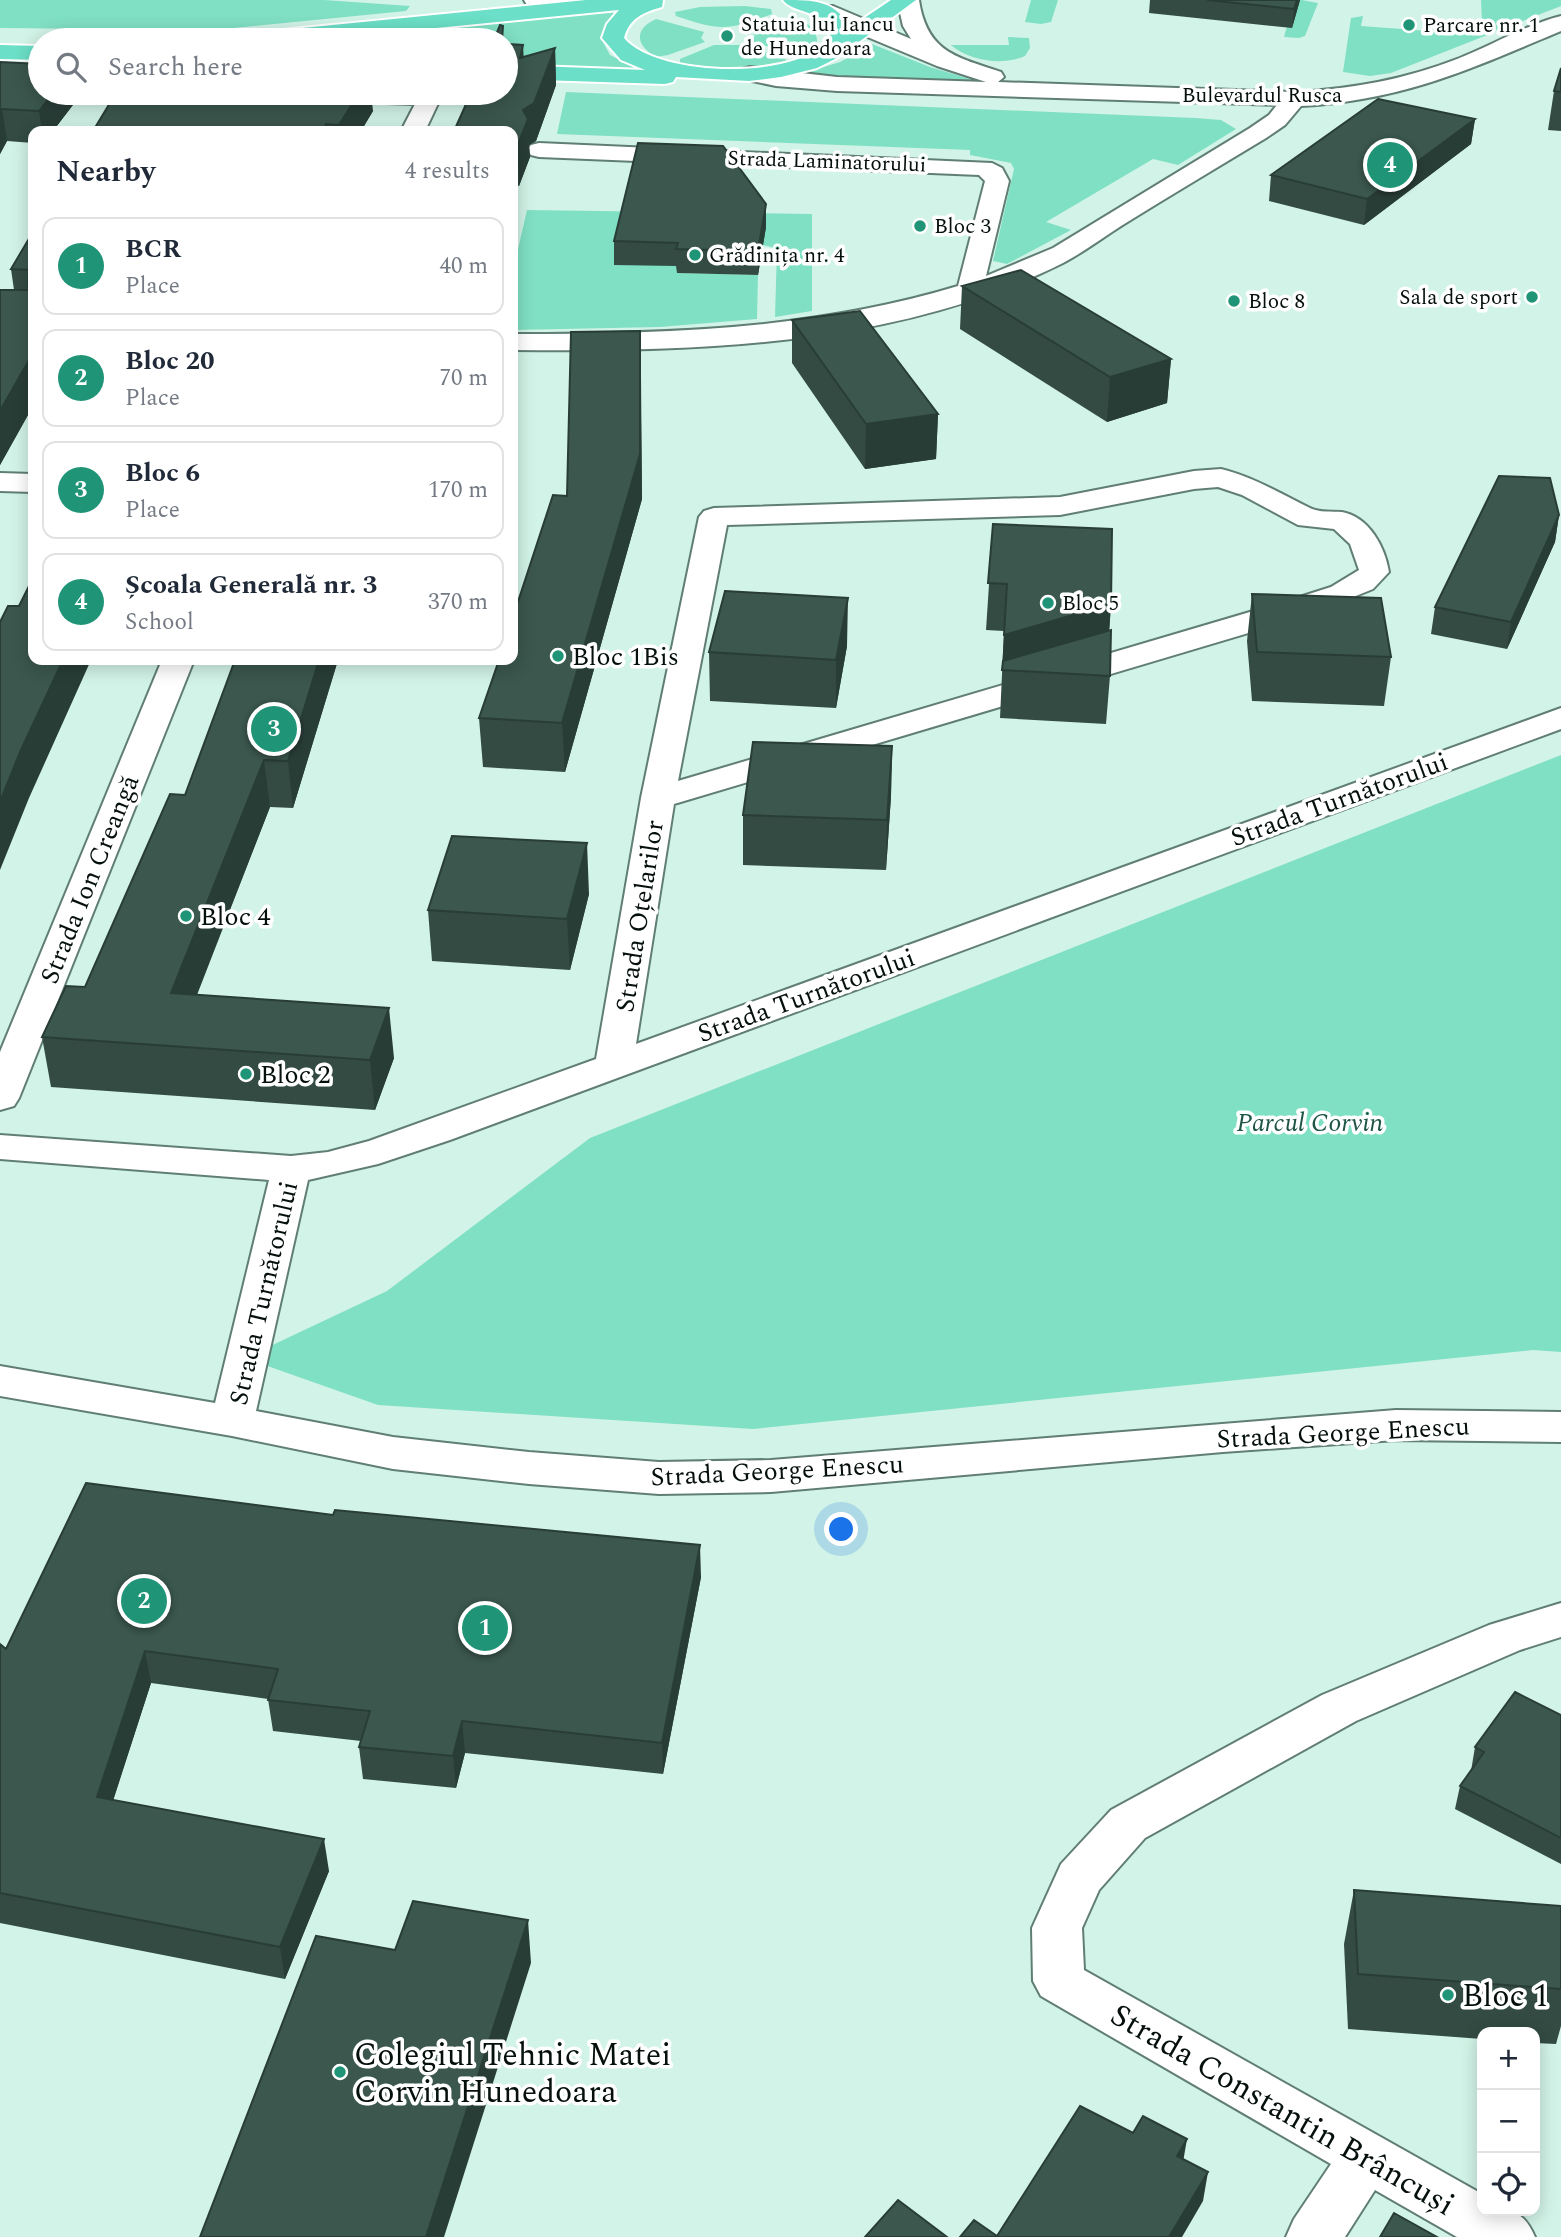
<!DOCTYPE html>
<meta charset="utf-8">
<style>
:root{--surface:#fff;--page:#f6f6f7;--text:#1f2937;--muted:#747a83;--line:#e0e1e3;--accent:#1f9477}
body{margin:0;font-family:Spectral,serif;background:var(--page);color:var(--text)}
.controls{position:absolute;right:21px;bottom:21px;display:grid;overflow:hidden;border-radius:14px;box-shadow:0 4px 18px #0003}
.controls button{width:63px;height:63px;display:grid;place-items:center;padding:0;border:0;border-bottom:2px solid var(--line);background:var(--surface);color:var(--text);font:35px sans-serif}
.you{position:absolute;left:842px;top:1530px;width:24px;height:24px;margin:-18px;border:5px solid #fff;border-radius:50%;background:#1a73e8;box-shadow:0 0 0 10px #1a73e833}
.badge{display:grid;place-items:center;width:46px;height:46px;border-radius:50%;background:var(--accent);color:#fff;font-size:23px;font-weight:700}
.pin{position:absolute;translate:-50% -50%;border:4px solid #fff;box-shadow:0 2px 7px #0006}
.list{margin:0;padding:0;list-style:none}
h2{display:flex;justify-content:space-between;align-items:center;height:91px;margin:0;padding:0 28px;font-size:30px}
h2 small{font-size:23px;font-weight:400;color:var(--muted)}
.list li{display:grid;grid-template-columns:46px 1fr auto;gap:21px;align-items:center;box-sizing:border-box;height:98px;margin:0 14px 14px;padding:0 14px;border:2px solid var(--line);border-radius:14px}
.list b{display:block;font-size:26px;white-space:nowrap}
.list p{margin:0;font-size:23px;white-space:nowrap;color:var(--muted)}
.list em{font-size:23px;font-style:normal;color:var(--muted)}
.icon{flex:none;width:38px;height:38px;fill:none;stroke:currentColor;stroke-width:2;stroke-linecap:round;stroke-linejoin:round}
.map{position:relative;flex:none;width:1561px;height:2237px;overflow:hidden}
.search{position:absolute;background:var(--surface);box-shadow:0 4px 18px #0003;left:28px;top:28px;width:490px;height:77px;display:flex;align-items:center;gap:18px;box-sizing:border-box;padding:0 24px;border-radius:38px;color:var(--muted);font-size:26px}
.panel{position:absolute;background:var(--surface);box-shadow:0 4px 18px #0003;left:28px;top:126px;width:490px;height:539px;border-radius:14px}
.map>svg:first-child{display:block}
.green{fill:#80e0c3}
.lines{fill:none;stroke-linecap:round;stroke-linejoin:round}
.minor-casing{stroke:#607e74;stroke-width:4}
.major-casing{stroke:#fff;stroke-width:4}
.minor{fill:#fff;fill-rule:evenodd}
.major{fill:#6bdfc7;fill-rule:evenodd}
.wall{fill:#334b43}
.shaded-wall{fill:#293d37}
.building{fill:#3b574e;stroke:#293d37;stroke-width:2}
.poi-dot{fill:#1f9477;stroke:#fff;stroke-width:2.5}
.labels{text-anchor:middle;stroke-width:7;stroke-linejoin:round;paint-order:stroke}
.far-poi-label{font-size:21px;fill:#05100c;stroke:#fff;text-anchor:start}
.far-street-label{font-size:21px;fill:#05100c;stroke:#fff}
.poi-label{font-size:26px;fill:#05100c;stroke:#fff;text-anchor:start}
.street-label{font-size:26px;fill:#05100c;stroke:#fff}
.park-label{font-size:26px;font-style:italic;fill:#1f5546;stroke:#fff}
.near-poi-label{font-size:32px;fill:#05100c;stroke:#fff;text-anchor:start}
.near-street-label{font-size:32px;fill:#05100c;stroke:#fff}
</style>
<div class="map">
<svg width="1561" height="2237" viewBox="0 0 1561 2237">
<rect width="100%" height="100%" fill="#d2f3e7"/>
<path class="green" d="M0,0H324L410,6L406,11L214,30L0,28Z
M1031,0H1058L1051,22L1041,24L1025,22Z
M1273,0H1302L1318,3L1305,36L1299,38L1284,37L1288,22Z
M1481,0H1561V6L1391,73L1370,76L1343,72L1351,18L1363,16L1361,26L1456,33L1457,23L1482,24Z
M745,6L771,9L772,14C729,31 720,31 676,16L675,12L700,7Z
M635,7C619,15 606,20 601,38L610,55L640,70L506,65V40H414L421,31Z
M787,17C820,19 828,53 800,54C785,55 766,45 751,41L755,36L751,31Z
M656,19L704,32L701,38L705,42L668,55L656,57C635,45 634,29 656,19Z
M1008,37L1029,38L1030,48L1025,56C1002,66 970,61 951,45H1009Z
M872,44L930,67L990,85L797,75L840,62Z
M714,45H742L783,57L787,61L740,69L680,65V59Z
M566,92L1195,118L1221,120L1236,129L1178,165L1153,159L1046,222L1071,230L1007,264L993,261L1014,169L1011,163L970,155V150L557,134Z
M527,210L812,214V311L775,317L777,250C755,235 703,259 678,266L677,273L758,275L757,319L660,327L513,330V271Z
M1561,755V1352L1533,1350L753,1429L378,1405L245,1358L387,1291L590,1138Z"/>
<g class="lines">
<defs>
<path id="minor" d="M524,0H620L623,4L620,9L612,10L535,6L527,5Z
M897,0H919C927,53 957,57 1001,72L1004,77L998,82L1294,92C1351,89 1403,80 1457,59C1491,46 1525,25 1561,16V31C1468,70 1404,100 1301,106L1285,125L1266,138C1218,167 1169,196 1121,226C1102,238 1084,252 1063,263C896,347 696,352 513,350V334C664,334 813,330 958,286L985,181L979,175L539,157L531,155L527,150L531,145L539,143L992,163L1002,168L1009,181L986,276L1053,248L1250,128L1269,115L1277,105L837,91L776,86L742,79L739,74L742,69L750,67L837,77L986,82L937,66L817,16L814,11L817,6H833L911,39L903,26Z
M287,93H443L425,131H401L415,104L298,100L290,98Z
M1221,469C1253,477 1280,493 1310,508C1320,513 1331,511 1342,512C1369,517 1385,547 1389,572L1373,589L1309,615L674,804L636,1044L1561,708V729L450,1140L378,1164L308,1180L256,1411L393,1437L529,1452L659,1462L771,1460L1396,1410L1561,1412V1442L1396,1440L1223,1452L771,1492L659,1494L529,1484L393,1469L232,1436L0,1396V1366L215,1403L269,1180L0,1159V1135L291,1156L328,1152L369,1141L596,1059L641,798L699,517L704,511L714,508L1060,497L1194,471ZM1218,487L1242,495L1298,525L1334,529L1350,544L1359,570L1331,587L1287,601L678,781L727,525L1060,515L1194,489Z
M0,473L33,474V492L0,491Z
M162,660H194L19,1098L14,1106L0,1110V1052Z
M1561,1603V1637L1520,1650L1356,1721L1145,1838L1099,1890L1082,1928L1084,1970L1482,2194V2211C1512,2211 1522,2208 1535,2237H1457L1375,2190L1345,2237H1286L1294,2219L1331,2164L1041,1996L1033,1981L1032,1928L1061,1864L1111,1810L1322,1695L1489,1625Z"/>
<path id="major" d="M586,0H663L662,7C644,12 629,18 624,38C656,76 786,80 823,45C826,42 829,36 832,32C818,8 794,14 783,0C815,0 833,0 851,27L891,0H916L837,58L817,68L781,77L749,81L676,77L673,82L665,84L506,79V65L645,70L621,60L602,38L607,24L619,10L314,40H240L243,35L251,33Z
M0,45L40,46V60L0,59Z"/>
</defs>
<use href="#minor" class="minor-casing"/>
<use href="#major" class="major-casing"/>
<use href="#minor" class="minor"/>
<use href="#major" class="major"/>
</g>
<path class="wall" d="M1150,0H1300L1292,28L1149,13Z
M555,48L556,85L536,141L529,145L530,157L519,186L513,185V131L524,57Z
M0,62L79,97L53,131H33V143L7,141L0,154Z
M1561,68V131L1548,130L1554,91Z
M373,111L361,131H93Z
M1475,119L1471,144L1364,225L1269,201L1271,175Z
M766,204V227L758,275L677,273L676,266L614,265V241Z
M33,232V406L0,465V290H14L11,269Z
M962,286L1171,359L1167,403L1107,422L960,329Z
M792,320L938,414L936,459L865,469L792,363Z
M641,375L642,499L565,772L483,767L479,718L567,496Z
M1559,515L1555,542L1507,649L1431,634L1435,607Z
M993,524L1111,604L1109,630L1110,676L1106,724L1000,718L1004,631L986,630Z
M1252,594L1391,657L1384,706L1252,701L1247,641Z
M847,646L836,708L710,701L709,652Z
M235,660H338L293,808L270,807L197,995L394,1058L375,1110L51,1087L42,1037L85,987L185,795Z
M892,746L891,796L886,870L743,865V815Z
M589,894L570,970L432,961L428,910Z
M701,1577L663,1774L465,1753L456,1788L363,1779L359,1747L361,1741L273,1731L268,1699L151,1683L113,1800L329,1871L285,1979L0,1923V1644L6,1649Z
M1561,1715V1864L1455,1809L1460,1786L1471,1771L1475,1747Z
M1354,1890L1561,1989V2026L1556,2044L1535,2043V2032H1482V2039L1348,2029L1344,1944Z"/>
<path class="shaded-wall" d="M1297,0H1300L1292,28L1294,9Z
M523,45L525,82L520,58Z
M555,48L556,85L536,141L529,145L530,157L519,186L517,147L523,110Z
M53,93H79V97L53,131H42L39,111Z
M359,93H371L373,111L361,131H340L339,125Z
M2,109L7,141L0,154V112Z
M1475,119L1471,144L1364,225L1367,199Z
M766,204V227L758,275V251Z
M640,331L642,499L565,772L562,723Z
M33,353V406L0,465V411Z
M1171,359L1167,403L1107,422L1110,377Z
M938,414L936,459L865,469L866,424Z
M1559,515L1555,542L1507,649L1511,622Z
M848,598L847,646L836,708V660Z
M1111,604L1108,651L1002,670L1004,635Z
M63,660H91L29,798L0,870V802L20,752Z
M319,660H338L293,808L288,761Z
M892,746L891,796L886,870L887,820Z
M264,760L270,807L178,1042L171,993Z
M587,843L589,894L570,970L567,919Z
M389,1008L394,1058L375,1110L370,1060Z
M700,1545L701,1577L663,1774L662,1743Z
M145,1651L151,1683L104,1829L97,1797Z
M462,1721L465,1753L456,1788L453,1756Z
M324,1839L329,1871L285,1979L280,1947Z
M528,1920L531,1963L444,2237H426Z
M1187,2139L1182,2168L1177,2156Z
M1208,2172L1203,2201L1182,2237H1169Z"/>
<path class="building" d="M1207,0H1297L1294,9Z
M500,25L503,26L502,40H494Z
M506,44L523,45L520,58L555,48L534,103L523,110L528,119L517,147H513V131H454L471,93H506Z
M0,62L40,64V93H53L39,111L2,109L0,112Z
M1561,68V92L1554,91Z
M116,93H359L339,125L326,124L324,131H93Z
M1378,99L1475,119L1367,199L1271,175Z
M638,143L723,146L766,204L758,251L676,249L678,243L614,241Z
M33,232V353L0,411V290H28L29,270L11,269Z
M1021,270L1171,359L1110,377L962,286Z
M860,311L938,414L866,424L792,320Z
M640,331V454L562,723L479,718L499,660H513V617L553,495L567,496L571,332Z
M1499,476L1550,478L1559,515L1511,622L1435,607Z
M993,524L1112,529L1111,604L1004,635L1007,584L988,583Z
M33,578V660H63L20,752L0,802V622L8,606H19Z
M725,591L848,598L836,660L709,652Z
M1252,594L1381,598L1391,657L1257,652Z
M1111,630L1110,676L1002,670L1003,661Z
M235,660H319L288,761L264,760L171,993L389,1008L370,1060L42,1037L66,986L85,987L170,794L185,795Z
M753,742L892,746L887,820L743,815Z
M452,836L587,843L567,919L428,910Z
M86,1483L333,1515L335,1510L700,1545L662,1743L462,1721L453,1756L359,1747L370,1711L268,1700L278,1669L145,1651L97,1797L324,1839L280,1947L0,1893V1644L6,1649Z
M1515,1692L1561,1715V1838L1460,1786L1484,1752L1475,1747Z
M1354,1890L1561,1906V1989L1358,1974Z
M413,1901L528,1920L426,2237H200L316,1936L395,1950Z
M1080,2106L1133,2133L1143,2116L1187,2139L1177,2156L1208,2172L1169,2237H960L974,2220L997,2236Z
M898,2200L947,2237H865Z
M1394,2213L1437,2237H1380Z"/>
<g class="poi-dot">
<circle cx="1409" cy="25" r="7"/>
<circle cx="727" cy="36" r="7"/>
<circle cx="920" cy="226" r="7"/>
<circle cx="695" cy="255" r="7"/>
<circle cx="1532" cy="297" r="7"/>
<circle cx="1234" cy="301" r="7"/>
<circle cx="1048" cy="603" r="7"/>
<circle cx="558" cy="656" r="7"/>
<circle cx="186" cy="916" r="7"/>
<circle cx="246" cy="1074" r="7"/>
<circle cx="1448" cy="1995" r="7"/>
<circle cx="340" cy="2072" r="7"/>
</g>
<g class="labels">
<g class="far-poi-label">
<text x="741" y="31">Statuia lui Iancu<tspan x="741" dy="24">de Hunedoara</tspan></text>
<text x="1423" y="32">Parcare nr. 1</text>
<text x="934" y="233">Bloc 3</text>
<text x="709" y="262">Grădinița nr. 4</text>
<text x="1518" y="304" text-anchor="end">Sala de sport</text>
<text x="1248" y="308">Bloc 8</text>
<text x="1062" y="610">Bloc 5</text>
</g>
<g class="far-street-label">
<text x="1262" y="102">Bulevardul Rusca</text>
<text transform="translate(827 161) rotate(2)" y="7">Strada Laminatorului</text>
</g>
<g class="poi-label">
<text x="572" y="665">Bloc 1Bis</text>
<text x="200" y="925">Bloc 4</text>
<text x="260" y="1083">Bloc 2</text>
</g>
<g class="street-label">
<text transform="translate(1339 799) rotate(-20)" y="9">Strada Turnătorului</text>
<text transform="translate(89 879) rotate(-68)" y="9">Strada Ion Creangă</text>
<text transform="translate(639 916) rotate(-81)" y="9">Strada Oțelarilor</text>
<text transform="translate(806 995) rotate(-20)" y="9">Strada Turnătorului</text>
<text transform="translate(263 1293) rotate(-77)" y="9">Strada Turnătorului</text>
<text transform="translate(1343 1432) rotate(-3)" y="9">Strada George Enescu</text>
<text transform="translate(777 1470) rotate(-3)" y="9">Strada George Enescu</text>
</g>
<g class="park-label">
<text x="1310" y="1131">Parcul Corvin</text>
</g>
<g class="near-poi-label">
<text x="1462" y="2006">Bloc 1</text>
<text x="354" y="2065">Colegiul Tehnic Matei<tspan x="354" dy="37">Corvin Hunedoara</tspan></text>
</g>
<g class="near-street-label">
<text transform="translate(1283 2109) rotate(30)" y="11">Strada Constantin Brâncuși</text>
</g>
</g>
</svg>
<div class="controls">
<button>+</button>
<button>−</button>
<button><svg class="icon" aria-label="locate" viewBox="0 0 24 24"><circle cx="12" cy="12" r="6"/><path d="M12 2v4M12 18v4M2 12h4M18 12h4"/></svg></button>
</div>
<div class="you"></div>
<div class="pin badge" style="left:485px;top:1628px">1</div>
<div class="pin badge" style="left:144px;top:1601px">2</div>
<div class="pin badge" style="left:274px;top:729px">3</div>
<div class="pin badge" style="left:1390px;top:165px">4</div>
<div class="search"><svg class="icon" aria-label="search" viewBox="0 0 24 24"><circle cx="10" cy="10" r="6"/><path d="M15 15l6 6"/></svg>Search here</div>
<section class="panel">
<h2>Nearby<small>4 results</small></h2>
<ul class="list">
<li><span class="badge">1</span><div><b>BCR</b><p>Place</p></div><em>40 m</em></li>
<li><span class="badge">2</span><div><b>Bloc 20</b><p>Place</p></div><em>70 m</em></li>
<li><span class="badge">3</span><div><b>Bloc 6</b><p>Place</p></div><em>170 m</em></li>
<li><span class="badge">4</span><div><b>Școala Generală nr. 3</b><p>School</p></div><em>370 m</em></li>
</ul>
</section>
</div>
